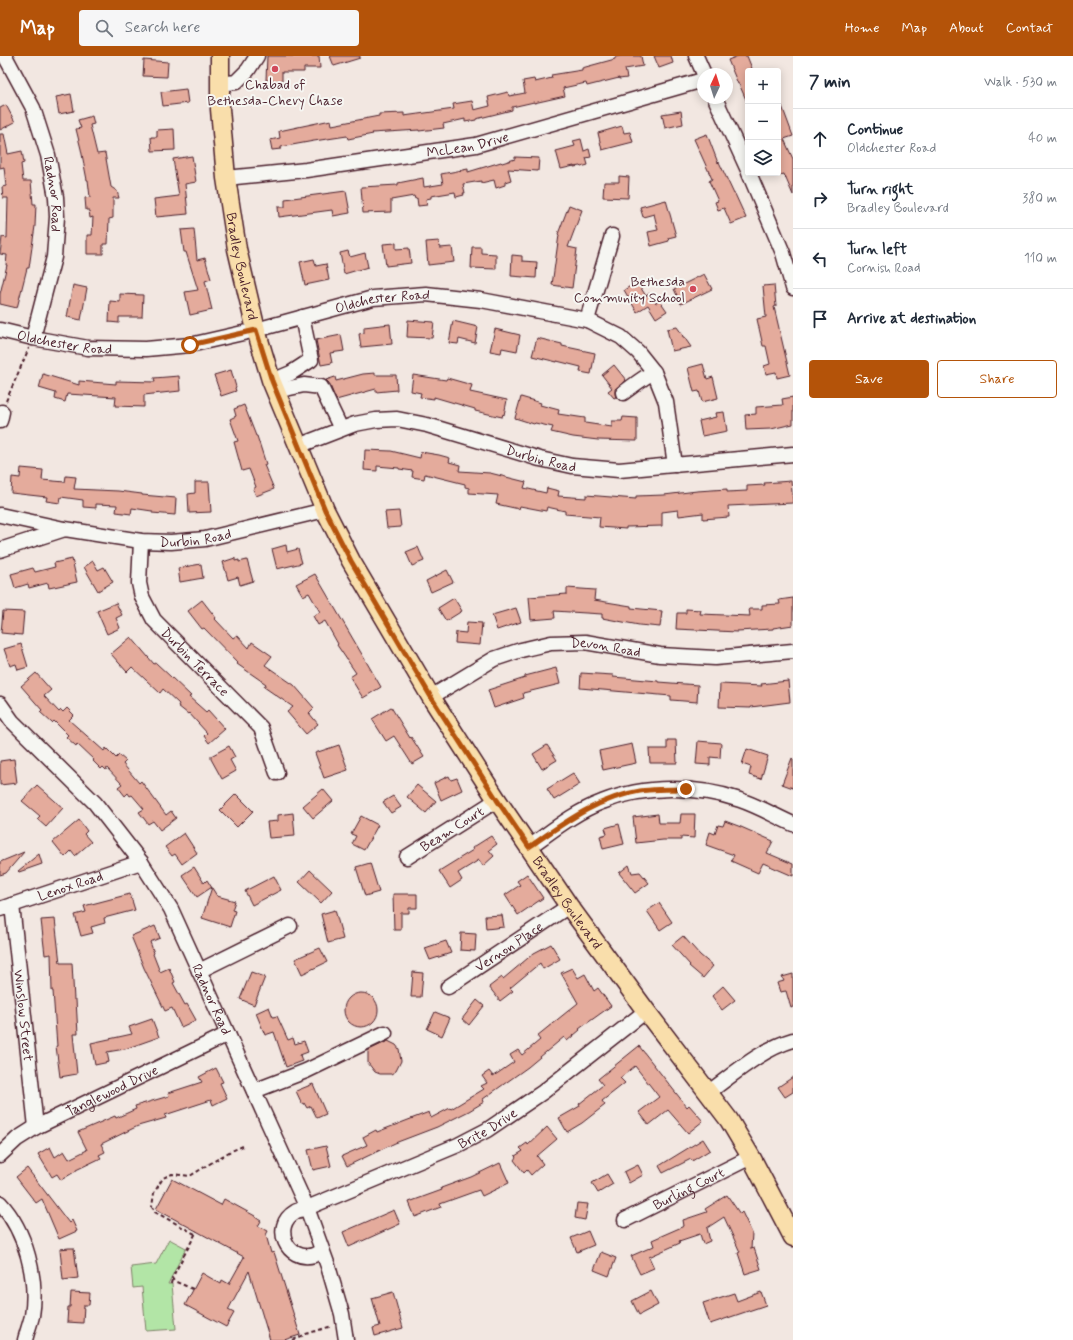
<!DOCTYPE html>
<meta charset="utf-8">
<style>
:root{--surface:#fff;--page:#f6f6f7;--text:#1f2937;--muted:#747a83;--line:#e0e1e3;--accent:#b45309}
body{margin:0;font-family:Mynerve,sans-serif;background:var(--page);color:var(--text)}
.controls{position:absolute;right:12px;top:12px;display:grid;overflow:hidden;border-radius:4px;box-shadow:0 2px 10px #0003}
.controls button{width:36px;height:36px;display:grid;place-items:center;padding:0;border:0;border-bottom:1px solid var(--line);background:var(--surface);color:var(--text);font:20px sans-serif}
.compass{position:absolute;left:697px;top:12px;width:36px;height:36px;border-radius:50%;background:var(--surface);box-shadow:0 2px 10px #0003;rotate:4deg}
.stop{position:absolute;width:12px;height:12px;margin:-9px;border:3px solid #b45309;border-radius:50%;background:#fff}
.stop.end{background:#b45309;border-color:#fff;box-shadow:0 1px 4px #0008}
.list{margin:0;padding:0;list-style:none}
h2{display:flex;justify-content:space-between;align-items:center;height:52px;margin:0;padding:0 16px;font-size:17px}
h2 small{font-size:13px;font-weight:400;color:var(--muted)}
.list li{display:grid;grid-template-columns:26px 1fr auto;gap:12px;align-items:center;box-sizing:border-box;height:60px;padding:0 16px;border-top:1px solid var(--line)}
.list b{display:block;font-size:15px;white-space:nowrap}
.list p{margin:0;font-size:13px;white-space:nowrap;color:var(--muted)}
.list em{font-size:13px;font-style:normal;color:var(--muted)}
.actions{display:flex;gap:8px;padding:12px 16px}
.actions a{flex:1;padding:9px 0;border:1px solid var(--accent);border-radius:4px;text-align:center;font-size:14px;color:var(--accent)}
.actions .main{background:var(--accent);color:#fff}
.icon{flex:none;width:22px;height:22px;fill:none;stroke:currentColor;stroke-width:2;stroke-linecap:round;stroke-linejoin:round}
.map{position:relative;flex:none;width:793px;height:1284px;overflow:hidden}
header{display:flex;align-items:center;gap:24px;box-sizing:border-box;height:56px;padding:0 20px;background:var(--accent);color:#fff}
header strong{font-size:19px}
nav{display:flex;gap:22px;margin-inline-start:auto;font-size:14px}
.search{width:280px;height:36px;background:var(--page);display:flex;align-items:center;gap:10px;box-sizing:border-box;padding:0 14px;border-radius:4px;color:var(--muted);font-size:15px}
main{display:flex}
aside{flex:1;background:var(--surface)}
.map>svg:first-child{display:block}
.green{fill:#b2e5a6;stroke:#7e8268}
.building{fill:#e4ab9c;stroke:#4a1f2b}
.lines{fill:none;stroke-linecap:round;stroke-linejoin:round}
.minor-casing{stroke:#4a1f2b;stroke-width:17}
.major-casing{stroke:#4a1f2b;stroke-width:21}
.path{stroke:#4a1f2b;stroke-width:2;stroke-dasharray:4 3;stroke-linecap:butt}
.minor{stroke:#f6f6f2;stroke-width:14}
.major{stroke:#f9deab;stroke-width:18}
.route{stroke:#b45309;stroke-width:5}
.poi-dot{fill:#d1495b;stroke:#f6f6f2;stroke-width:1.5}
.labels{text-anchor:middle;stroke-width:4;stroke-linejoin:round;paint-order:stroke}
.poi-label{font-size:14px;fill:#4a1f2b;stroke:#f6f6f2}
.street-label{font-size:14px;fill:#4a1f2b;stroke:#f6f6f2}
</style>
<header>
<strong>Map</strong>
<div class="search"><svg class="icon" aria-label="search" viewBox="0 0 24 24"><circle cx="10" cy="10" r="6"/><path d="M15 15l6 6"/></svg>Search here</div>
<nav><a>Home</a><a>Map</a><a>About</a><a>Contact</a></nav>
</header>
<main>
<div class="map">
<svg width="793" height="1284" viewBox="0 0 793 1284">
<rect width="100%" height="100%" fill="#f2e7e1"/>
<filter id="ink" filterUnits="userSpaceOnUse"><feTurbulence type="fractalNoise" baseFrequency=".025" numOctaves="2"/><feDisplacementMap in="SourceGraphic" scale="8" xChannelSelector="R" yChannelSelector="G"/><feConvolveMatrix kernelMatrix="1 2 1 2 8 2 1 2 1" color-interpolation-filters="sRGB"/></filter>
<g filter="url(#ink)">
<path class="green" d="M169,1183L186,1192L168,1228H172L176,1273L146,1275L142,1231L133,1232L131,1211L156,1208Z"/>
<path class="building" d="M267,0H319L320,12H304V16H282V25L266,24Z
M330,0H360V2L334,10Z
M621,0H641L643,10L625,13L627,22L619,23V22L587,30L586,27L563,32L565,40L534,47V46L512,51V54L476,63V64L465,66V63L443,68L444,72L419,75V74L372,77L373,78L348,83L347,80L314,85L281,91V93L272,94L270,84L280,82L279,75L331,64L332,69L379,60V58L404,57V60L454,53L453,48L472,45L474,54L490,50L488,41L508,36L509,40L525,37L523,25L534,23L535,26L552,22L551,19L582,14V12L615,3V1Z
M654,0H671L673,7L659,12Z
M738,0H747L753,15H748V48L739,28H738L728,4Z
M144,4L168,6L167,21L143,20Z
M186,33L188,47L163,50L161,36Z
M71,38L74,55L59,58L56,41Z
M779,42L793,80L784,83L793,103V139L784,118L780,119L778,114V43Z
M6,49L15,66L0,74V52Z
M681,55L683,68L665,72L662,58Z
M92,60L94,68L90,69L97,98L105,97L111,131L117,135L119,142H113V162L109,163L108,188H103V198H87V179H92L93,161L90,162L89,154H86L85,142L90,141L88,124H87L81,93L76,73L81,72L78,64Z
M622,70L624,77L630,76L633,86L602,94L598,77Z
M174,73L175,94L152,95L151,81H157V74Z
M0,78H4L8,98L22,95L24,107L21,108L23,125H31L33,148H36L35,170L29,212H27L17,252L0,248V238L7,209H6L7,199L0,198L2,181L7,182L8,142H3L2,131L6,130L4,111L0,112Z
M707,78L718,107L719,106L734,138H735L746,162L731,168L724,152L718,154L715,146L718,145L709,125L712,123L694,83Z
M581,83L584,95L589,93L591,101L586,102L588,109L581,111L580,110L574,111V110L561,113L556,95L575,90L573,85Z
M192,100L196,126L185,128L188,158L156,161L154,143L179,140L173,103Z
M515,101L539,102L538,115L508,113L511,124L505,126V129L496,132L494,124L481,127V125L463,128L465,137H463L464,139L456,141L455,136L431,140V142L426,143L427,149L418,150L417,142L415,143L414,140L391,144V156L363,157L361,131L398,129V127L423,122L424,131L443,128L441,118L468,113V116L501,106L502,107L515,103Z
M619,120L629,121L628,142L603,141L604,126H619Z
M346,135L350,157L333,160L332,154L279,161L278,151H285V143Z
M666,144L676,180L668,182L669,185L651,190L648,176L658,174L654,158L643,161L640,151Z
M569,149L582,154L568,191L577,193L572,232L552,229L559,179L558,178Z
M194,173L197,204L205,202L211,223L205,225L212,254L190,259L185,236L198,234L186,196H184L181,174Z
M439,185L440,192L452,191L454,206L428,209L426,186Z
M396,187V193L409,192L411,207L386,210L383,188Z
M472,191H481V197L496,198V213L471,212Z
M348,195L350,201L365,197L368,211L344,218L340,197Z
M512,199L522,200V205L537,206L536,222L511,220Z
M314,203L316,210L326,208L329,224L305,229L300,206Z
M704,218L712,233L681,248L674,233Z
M637,226L646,240L650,237L656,247L660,245L667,255L656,262L648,249L637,256L624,234Z
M73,229L87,232L81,264L67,261Z
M774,229L776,250L774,251L790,319L777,322L776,316L766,318L764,310L770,308L766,290H763L757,263L766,261L763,230Z
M120,238L143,239L142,261H119V267L109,266L110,245L120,246Z
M408,264L434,266L432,282L407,281Z
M453,265L478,271L475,287L459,283L458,288L449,287Z
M390,268L392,288L361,291L359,278L364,277V271Z
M677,271L682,278L683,281H684L691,291L672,295L667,273Z
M495,273L520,279L517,295L502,292L501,297L490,295Z
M341,279L344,295L330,297L332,307L321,309L316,284Z
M537,282L562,288V290L595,297L591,318L580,316L581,311L557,305V306L532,300Z
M703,308L707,323L713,321L718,342L702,346L699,335L694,336L688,312Z
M614,309L626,324L615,333V337L616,341L614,342L608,335L612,332L602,319Z
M231,314L236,331L235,332L236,335L221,340L214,319Z
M375,317V319H396L397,334L376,336V333L336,344L329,327L326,324L335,321L336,325L363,318Z
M43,318L79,329V325L116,328V325L155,326L154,322L179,320L180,335L144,339V351L115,350L116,341L67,338L65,346L55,343L56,337L39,332Z
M413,319L446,324L447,322L472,329L470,336L507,344L504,359L503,358L502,361L475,355V353L434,341V343L420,341L421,337L411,335Z
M521,341L541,347L540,349L559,354L558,358L585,362V367L612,371V365H622L623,361L637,362V385L598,384L573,381L551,376L553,371L535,367L534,368L515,362Z
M793,341V368L771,373L746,374L745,359L756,358V351L783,349L782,343Z
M244,349L256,380H257L266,408L264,409L274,433L256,440L253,433L256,431L249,413L242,415L234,386L238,385L230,363L236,360L234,353Z
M724,356L727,375L702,380L699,365L716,361L715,357Z
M365,394L391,395L420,402L421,396L439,399L450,402L449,406L460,409L459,415L490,417L526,426L524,432L546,437L547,432L559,435L558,440L586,442V439L636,443V440L664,439L697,435L727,433V436L747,435V430L765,429L764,427L791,425L793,447L728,450L729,461L703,463V457L679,460L678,454L662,456V470L626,471V473L599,471L600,461L565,458V455L547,451L546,455L520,450L519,453L496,448L498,439L469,437V432L465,431V428L425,418L424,423L412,421L413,415L399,413V412L377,410V415L364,414Z
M21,412L43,414L42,424L65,426L66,420L76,421L74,433L118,435L142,438V439L176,442L175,459L152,457V455L132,452L131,458L116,456L117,449L96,448V452L83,451V444L61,441L60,447L46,445L47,441L11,437L12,421L20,422Z
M195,426H209L211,456L189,457L188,438L195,437Z
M399,455L401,471L387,472L385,456Z
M286,489L287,496L298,493L302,507L277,513L272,493Z
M418,491L424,505L412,510L406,496Z
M235,502V505L239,504V506L247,504L253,525L240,529L238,521L228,524L223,506Z
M72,503L77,526L49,532L48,527L29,532L28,528L15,532L11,518L33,512L35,516L55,511L54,507Z
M93,505L98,514L104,511L113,526L98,535L84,511Z
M201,508L203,522L180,526L178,512Z
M447,514L453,526L431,536L426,525Z
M315,518L381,631L363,642L350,621L356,617L337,589L338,588L325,565L318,569L313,560L320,556L309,537L303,540L296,528Z
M567,532L595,534L594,544L631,550V552L662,555L660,571L639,569L602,562V558L554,555L555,562L531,564L529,541L567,538Z
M454,542L462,555L446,565L438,552Z
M793,542V569L773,572V573L737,575V576L676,573L677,557H686V553L701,554L700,558L750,560L749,553H762V549L780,548L779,544Z
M202,544L216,562L215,563L233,582L237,579L249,592L252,586L272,600L265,609L294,629L314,652L309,657L318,668L306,678L287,656L293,651L264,631L266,628L237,608L238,607L204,572L202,573L188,555Z
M116,547L122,559L116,562L120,572L107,578L97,555Z
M516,552L521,566L497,574L492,559Z
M3,555L24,556L22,579L1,577Z
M467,566L482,567L480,589L455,587L456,576L466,577Z
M131,581L154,608L156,607L171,621L191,640L189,641L206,656L208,654L225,673L209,687L204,680L207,677L189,657L188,658L178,650L179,648L163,633L160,637L132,611L127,616L111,598Z
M21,588L28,611L18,614L16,608L10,610L4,593Z
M556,612L560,628L523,637L524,642L494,652L488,634L525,622V620Z
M36,617L51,634L44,640L59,656L61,654L63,656L67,652L74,659L69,664L104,695L106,692L116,702L119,699L126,705L123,708L139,727L141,725L166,759L171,755L176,762L160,774L153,765L148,768L139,756L144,753L132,739L130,740L128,737L125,740L118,731L122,728L107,712L106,714L103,711L101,713L93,705L94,704L77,688L76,690L66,681L68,679L54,665L52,667L40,656L42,654L21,630Z
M581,617L613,619V621L658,625V626L698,629L697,646L671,644V640L580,632Z
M788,625L790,646L751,651V652L719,651L720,628L762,630L761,628Z
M391,651L410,682L411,681L424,701L412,708L394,680L386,685L372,663Z
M667,684H676L677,707H650L649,693H667Z
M698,685L721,687L720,702L710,701V709L696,708Z
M632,688L636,707L603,714L599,695Z
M339,689L348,714L324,722L315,697Z
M547,689L557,704L542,713L533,698Z
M229,690L235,701L230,704L236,715L222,723L211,703V700Z
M747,693L768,700L761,723L749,719L751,711L742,708Z
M792,702L793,703V732L782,728Z
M14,703L17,727L0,729V705Z
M573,717L580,728L554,744L547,733Z
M449,720L451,724L457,722L462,734L441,744L434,727Z
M37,729L63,752L46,771L37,763L40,760L22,745Z
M417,729L436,745L426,757L407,741Z
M323,733L333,745L313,762L303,750Z
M236,738L253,755L237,771L220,754Z
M393,740L401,751L391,757L383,746Z
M293,757L295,780L269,782L267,766L278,765V759Z
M658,758L659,767H680L681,758H695L694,782L681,781V784H663L636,787L633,761Z
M361,760L378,769L364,794L352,788L356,780L351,778Z
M79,764L87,775L84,778L91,786L75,800L71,795L65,801L53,786Z
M725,765L741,771L773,785L767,797L793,808V820L763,807L758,817L731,805L734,799L706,789L710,776L715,778L718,769L723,770Z
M619,768L624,788L603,793L600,780L607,778L605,772Z
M184,777L197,797L182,808L175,798L172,800L165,791Z
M491,780L497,788L489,794L494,800L483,810L479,804L458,817L462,824L450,832L439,815L473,794L472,792Z
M24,796L6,817L0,819V806Z
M39,798L42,808L19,816L18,815Z
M370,807L379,836L365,840L356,811Z
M629,809L632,817L640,816L649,827L635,837L619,817Z
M194,811L204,827L207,824L217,840L235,845L232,854L235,855L230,871L202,862L212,831L197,841L182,819Z
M310,814L332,835L321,847L299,826Z
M527,818L543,842L518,859L505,839L520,829L517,825Z
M274,820L281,834L252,849L245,835Z
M130,838L135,854L104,862L105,867L91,871L93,877L81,880L75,859L86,856L84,850Z
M393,838H417V852H409V857H401V874H394Z
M659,847L672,866L660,874L647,855Z
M335,854L343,883L328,887L321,858Z
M502,859L504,871L486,873L485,860Z
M55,863L60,907H72L74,944H76L78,978H73L77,1018L60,1021L56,990H57L53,935H52L51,898L45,899L41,864Z
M155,870L160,882L150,886L154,897L153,898L160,916L169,912L175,926L173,927L185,949L187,948L196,964L181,971L172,952L165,955L144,912L131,880Z
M461,877L476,878L475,895L460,894Z
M683,880L700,899L713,910L703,922L689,910L690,909L672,889Z
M446,885L451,897L430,904L425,892Z
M551,888L560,903L543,913L540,907L510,932L513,935L500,945L489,931L502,921L503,923L534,897Z
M320,892L327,906L302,918L295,903Z
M572,912L578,922L585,918L594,935L598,932L611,950L579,973L580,974L567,985L564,981L528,1011L483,1043L484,1046L469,1055L437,1071L395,1087L347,1110L342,1100L367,1089L363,1081L376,1074L377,1076L429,1056L431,1062L450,1052L451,1053L484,1033L481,1030L487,1027L482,1020L489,1015L493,1020L498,1017L514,1006L510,999L518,994L522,999L540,984L537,980L578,947L561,917Z
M251,916L265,921L254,949L240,943Z
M413,916L423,917L421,941H411Z
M793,918V951L791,952L786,935L780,936L777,927L784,925L782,921Z
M723,930L735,944L722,954L712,940Z
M344 954a17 17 0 1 1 34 0a17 17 0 1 1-34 0Z
M477,944L484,950L469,969L462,963Z
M269,951L273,961L277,960L288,984L293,982L295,988L304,985L308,996L300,999L302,1005L286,1011L274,976L265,979L256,957Z
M435,956L450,962L442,980L427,973Z
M152,963L159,981L125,993L107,996L109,1006L95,1009L91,987L132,978L129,971Z
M388,985L396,989L399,993L401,1005L396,1015L391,1018H380L375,1016L368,1007V996L369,994Z
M639,990L687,1051L689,1049L703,1065L688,1077L668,1054L649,1069L639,1056L659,1041L635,1010L620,1022L625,1027L602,1045L605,1049L582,1067L567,1076L559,1062L580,1050L579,1048L603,1029L598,1023Z
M216,1012L223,1026L220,1027L227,1042L213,1049L211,1044L165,1059L166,1062L138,1070L101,1088L105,1096L99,1099L101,1102L76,1114V1115L61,1124L57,1118L52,1121L38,1098L50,1091L55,1101L64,1095L69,1103L87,1094L78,1076L115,1060L116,1062L136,1053L135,1050L169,1040L168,1037L202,1026L199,1021Z
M793,1021V1036L785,1041L778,1031Z
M313,1028L326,1058L317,1062L311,1050L307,1052L304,1047L302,1048L296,1035Z
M547,1071L557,1083L537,1100L543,1108L531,1119L527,1114L524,1117L514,1104L516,1101L515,1100L523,1095L520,1092L527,1087L528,1089Z
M703,1083L710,1094L692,1105L691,1103L663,1117L659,1110Z
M326,1090L331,1110L313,1114L308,1094Z
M500,1107L509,1127L482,1140L479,1134L440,1148L441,1151L415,1161L409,1146L442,1134L441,1132L471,1121Z
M638,1109L643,1119L629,1127L624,1116Z
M27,1112L69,1167L72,1164L77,1175L59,1183L42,1143L36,1147L16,1121Z
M607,1118L613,1128L598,1137L592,1127Z
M172,1123L221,1149L224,1143L255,1160V1161L261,1165L258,1170L268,1175L266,1179L271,1197L274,1196L300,1279L284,1284H270L249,1215L228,1254L234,1257L226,1271L185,1249L202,1217L221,1228L222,1224L229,1228L244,1201L156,1153Z
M727,1139L740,1158L742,1156L752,1177L751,1193L754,1192L761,1213L745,1218L738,1197L740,1196L724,1161L707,1172L710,1185L703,1188L700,1178L679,1185L680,1187L649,1201L654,1212L640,1218L631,1200L654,1190L652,1184L684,1170L683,1164L707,1156L705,1153Z
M577,1147L588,1148L585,1164L575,1162Z
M394,1154L400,1168L349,1191L343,1176Z
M588,1175L594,1189L577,1196L571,1182Z
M69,1192H74L78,1222L63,1224L60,1193Z
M601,1196L616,1202L609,1220L594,1214Z
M651,1235L658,1249L639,1259L632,1245Z
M71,1236L90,1237L89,1249H84L83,1267L67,1266L68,1251H70Z
M393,1236L403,1272L375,1280L373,1272L380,1270L372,1242Z
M761,1236L766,1249L710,1268L703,1247L734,1237L737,1245Z"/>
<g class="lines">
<defs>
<g id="minor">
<path id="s1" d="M5,0L33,52L48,99L56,141L57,161L54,201L33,282"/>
<path d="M696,0L704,18"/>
<path d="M220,28L236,26L248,14L257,0"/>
<path d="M715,42L748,114"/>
<path d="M749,117L783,197L793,232"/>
<path id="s2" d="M226,122L306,114L476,89L703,24"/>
<path d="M587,264L612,180"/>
<path id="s3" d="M0,274L33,282L88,292L146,293L190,289L256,274L373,242L426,238L481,244L587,264L621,281L638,296L654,316L666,346L675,409"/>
<path d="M272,325L291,317L311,304L302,261"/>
<path d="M276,335L304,329L321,331L341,373"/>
<path d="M623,337C633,330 642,322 654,316"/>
<path d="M0,365L2,356"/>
<path id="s4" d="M298,390L355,368L376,364L397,363L427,369L540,403L572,410L619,414L793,398"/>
<path d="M0,459L64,473"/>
<path id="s5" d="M141,485L139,527L142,541L154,564L261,672L277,717"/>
<path id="s6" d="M0,494L65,473L141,485L171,486L205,483L325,454"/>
<path id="s7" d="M431,641L494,603L521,594L551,587L585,586L660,599L715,602L793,595"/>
<path id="s8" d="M0,648L12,665L95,747L141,806L171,853L307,1152L328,1210L342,1258L346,1284"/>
<path d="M529,791C552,775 575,756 602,746C644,729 697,729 740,744C758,750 775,760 793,768"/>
<path id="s9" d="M407,801L497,744"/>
<path id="s10" d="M12,849L36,1071"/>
<path id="s11" d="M0,853L141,806"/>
<path d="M199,915L290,870"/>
<path id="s12" d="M448,931L569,850"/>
<path d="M254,1035L306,1015L385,977"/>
<path d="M709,1036C735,1017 762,993 793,984"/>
<path id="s13" d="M0,1099L17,1083L36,1071L228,978"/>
<path d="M0,1147C26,1175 38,1223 32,1260C30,1268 27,1276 25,1284"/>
<path id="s14" d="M625,1164L751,1101"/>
<path id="s15" d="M322,1195C319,1196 316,1198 314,1199C287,1207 271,1170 295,1156C298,1154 303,1153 307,1152L458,1089L487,1074L543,1036L646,955"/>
</g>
<g id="major">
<path id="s16" d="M220,0V53L226,122L237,193L256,274L271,324L325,454L351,505L431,641L497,744L569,850L646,955L729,1064L751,1101L793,1181"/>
</g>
</defs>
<use href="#minor" class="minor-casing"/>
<use href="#major" class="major-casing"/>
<path class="path" d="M6,345L29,292
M195,1178L155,1156L152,1151L154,1137L163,1122L172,1118L190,1120L229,1096L243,1090
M171,1228L172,1223
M193,1233L174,1225L172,1222L197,1175
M293,1284L306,1278L332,1270"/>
<use href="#minor" class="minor"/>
<use href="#major" class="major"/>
</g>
</g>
<g class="lines" filter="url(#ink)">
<path class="route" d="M190,289L256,274L272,325L325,454L351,505L431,641L497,744L529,791C564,767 597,742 640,735C655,733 671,733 686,733"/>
</g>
<g class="poi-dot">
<circle cx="275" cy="13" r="4"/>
<circle cx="693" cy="233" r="4"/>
</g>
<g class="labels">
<g class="poi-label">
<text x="275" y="33">Chabad of<tspan x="275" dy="16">Bethesda-Chevy Chase</tspan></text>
<text x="685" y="230" text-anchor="end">Bethesda<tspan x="685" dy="16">Community School</tspan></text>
</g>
<g class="street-label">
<text dy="5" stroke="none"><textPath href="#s2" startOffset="244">McLean Drive</textPath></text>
<text dy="5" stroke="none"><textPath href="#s1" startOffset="148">Radnor Road</textPath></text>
<text dy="5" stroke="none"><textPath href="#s16" startOffset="212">Bradley Boulevard</textPath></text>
<text dy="5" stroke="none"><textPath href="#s3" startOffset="390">Oldchester Road</textPath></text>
<text dy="5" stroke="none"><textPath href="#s3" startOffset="66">Oldchester Road</textPath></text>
<text dy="5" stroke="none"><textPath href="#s4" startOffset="253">Durbin Road</textPath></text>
<text dy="5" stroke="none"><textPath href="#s6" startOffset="200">Durbin Road</textPath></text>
<text dy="5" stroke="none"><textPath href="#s7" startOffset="188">Devon Road</textPath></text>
<text dy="5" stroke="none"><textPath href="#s5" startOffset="141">Durbin Terrace</textPath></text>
<text dy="5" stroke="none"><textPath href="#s9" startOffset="53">Beam Court</textPath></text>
<text dy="5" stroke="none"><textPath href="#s11" startOffset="74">Lenox Road</textPath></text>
<text dy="5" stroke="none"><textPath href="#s16" startOffset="932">Bradley Boulevard</textPath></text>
<text dy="5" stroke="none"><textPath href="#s12" startOffset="73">Vernon Place</textPath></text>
<text dy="5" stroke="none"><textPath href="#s8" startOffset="367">Radnor Road</textPath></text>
<text dy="5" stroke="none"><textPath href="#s10" startOffset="111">Winslow Street</textPath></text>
<text dy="5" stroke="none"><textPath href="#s13" startOffset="130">Tanglewood Drive</textPath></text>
<text dy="5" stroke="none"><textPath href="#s15" startOffset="288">Brite Drive</textPath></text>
<text dy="5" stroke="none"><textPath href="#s14" startOffset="71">Burling Court</textPath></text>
</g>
</g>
</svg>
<div class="controls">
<button>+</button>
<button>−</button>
<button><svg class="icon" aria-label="layers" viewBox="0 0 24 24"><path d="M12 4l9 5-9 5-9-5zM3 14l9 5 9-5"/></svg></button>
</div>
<svg class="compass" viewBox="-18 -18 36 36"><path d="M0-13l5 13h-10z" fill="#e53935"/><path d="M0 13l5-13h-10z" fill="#747a83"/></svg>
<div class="stop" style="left:190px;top:289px"></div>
<div class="stop end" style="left:686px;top:733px"></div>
</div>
<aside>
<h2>7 min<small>Walk · 530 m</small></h2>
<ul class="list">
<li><svg class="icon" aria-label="ahead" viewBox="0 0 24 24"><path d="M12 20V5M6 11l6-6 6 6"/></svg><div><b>Continue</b><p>Oldchester Road</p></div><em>40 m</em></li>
<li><svg class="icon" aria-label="right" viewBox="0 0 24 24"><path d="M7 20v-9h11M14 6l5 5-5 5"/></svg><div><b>Turn right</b><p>Bradley Boulevard</p></div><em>380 m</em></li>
<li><svg class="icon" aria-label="left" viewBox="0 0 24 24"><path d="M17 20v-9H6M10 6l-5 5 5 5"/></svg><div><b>Turn left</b><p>Cornish Road</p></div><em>110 m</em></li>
<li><svg class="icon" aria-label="arrive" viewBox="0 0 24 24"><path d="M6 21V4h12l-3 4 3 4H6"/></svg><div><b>Arrive at destination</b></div></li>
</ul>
<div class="actions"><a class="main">Save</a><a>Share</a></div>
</aside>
</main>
